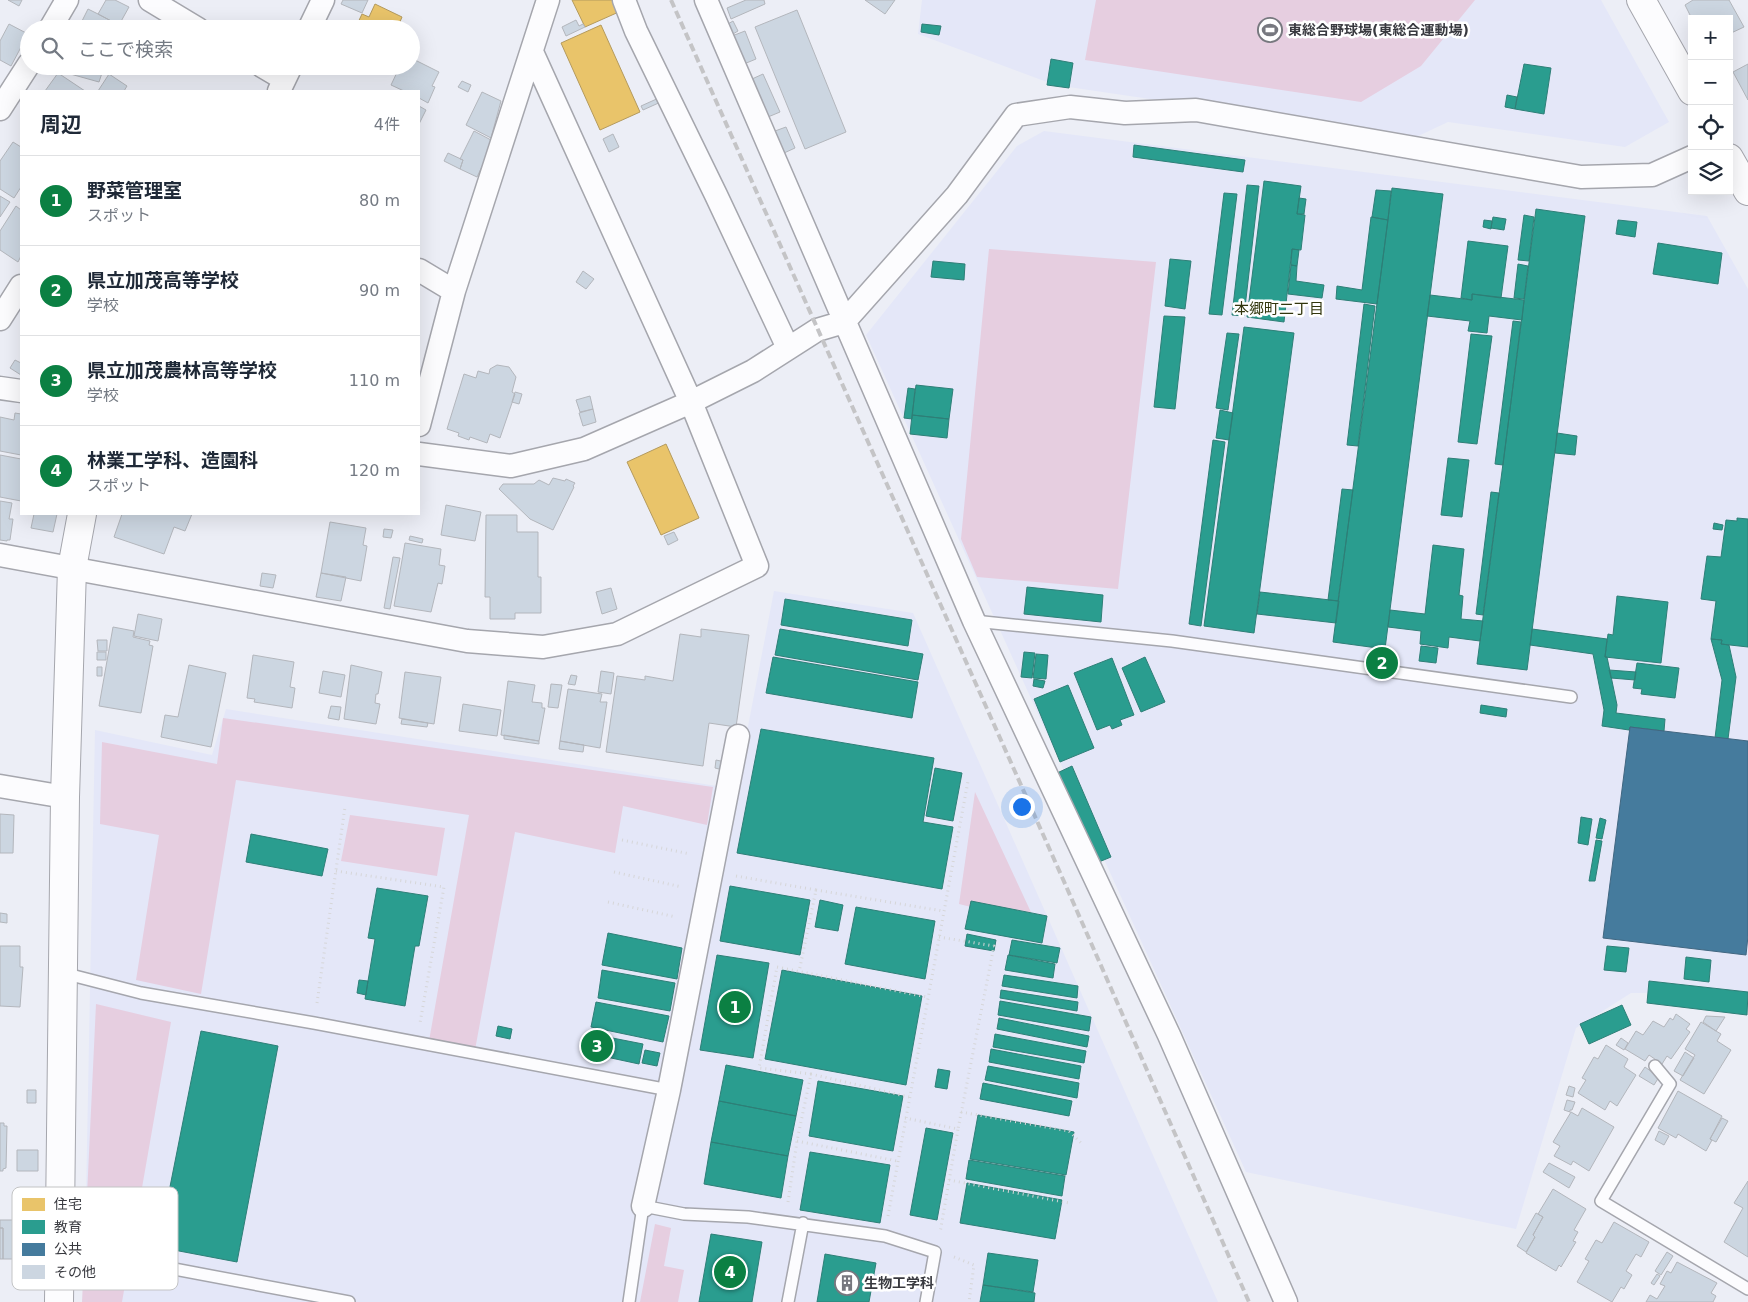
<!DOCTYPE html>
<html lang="ja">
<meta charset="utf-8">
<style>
:root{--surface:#fff;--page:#f6f6f7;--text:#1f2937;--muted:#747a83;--line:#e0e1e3;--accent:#0b8043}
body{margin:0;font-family:"DejaVu Sans","Noto Sans JP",sans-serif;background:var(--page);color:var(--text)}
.controls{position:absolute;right:15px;top:15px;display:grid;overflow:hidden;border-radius:0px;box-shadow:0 5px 20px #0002}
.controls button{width:45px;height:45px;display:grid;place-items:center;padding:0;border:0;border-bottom:1px solid var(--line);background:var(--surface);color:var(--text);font:25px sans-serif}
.you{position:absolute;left:1021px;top:806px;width:18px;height:18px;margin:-12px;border:4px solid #fff;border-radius:50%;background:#1a73e8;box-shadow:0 0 0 8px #1a73e833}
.badge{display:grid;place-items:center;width:32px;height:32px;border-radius:50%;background:var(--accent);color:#fff;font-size:16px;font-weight:700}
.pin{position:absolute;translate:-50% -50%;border:2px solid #fff;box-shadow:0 1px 5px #0006}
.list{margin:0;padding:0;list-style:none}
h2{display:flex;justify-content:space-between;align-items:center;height:65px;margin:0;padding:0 20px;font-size:21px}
h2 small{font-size:16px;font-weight:400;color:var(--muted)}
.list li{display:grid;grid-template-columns:32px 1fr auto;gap:15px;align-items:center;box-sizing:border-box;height:90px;padding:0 20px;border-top:1px solid var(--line)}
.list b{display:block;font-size:19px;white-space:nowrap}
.list p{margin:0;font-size:16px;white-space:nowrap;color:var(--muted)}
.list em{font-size:16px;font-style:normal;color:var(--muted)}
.icon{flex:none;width:28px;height:28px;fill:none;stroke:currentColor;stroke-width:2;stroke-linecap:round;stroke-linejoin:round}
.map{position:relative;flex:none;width:1748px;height:1302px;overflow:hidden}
.search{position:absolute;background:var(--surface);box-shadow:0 5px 20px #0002;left:20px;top:20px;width:400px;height:55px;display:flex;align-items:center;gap:12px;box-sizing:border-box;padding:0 18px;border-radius:28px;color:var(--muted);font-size:19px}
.panel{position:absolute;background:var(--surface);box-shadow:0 5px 20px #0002;left:20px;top:90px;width:400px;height:425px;border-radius:0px}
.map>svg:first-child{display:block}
.built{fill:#e4e7f8}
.green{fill:#e6cee0}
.homes{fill:#e9c46a;stroke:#b49a5d}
.schools{fill:#2a9d8f;stroke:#2e7f77}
.public{fill:#457b9d;stroke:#416781}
.building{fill:#ccd6e1;stroke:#b3b6bc}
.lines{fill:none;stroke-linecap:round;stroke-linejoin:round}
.service-casing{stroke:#a5a6ad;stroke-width:14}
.minor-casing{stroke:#a5a6ad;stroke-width:25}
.tertiary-casing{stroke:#a5a6ad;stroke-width:30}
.path{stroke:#d6d6d8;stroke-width:3;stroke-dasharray:1 4;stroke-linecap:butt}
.service{stroke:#fcfcfe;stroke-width:11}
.minor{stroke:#fcfcfe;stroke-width:22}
.tertiary{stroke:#fcfcfe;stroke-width:28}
.rail{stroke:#c4c4c6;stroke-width:4;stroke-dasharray:8 4;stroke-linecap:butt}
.labels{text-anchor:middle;stroke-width:5;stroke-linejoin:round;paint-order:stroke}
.poi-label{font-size:14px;font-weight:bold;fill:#38393f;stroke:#fff;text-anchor:start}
.neighbourhood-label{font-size:15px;fill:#32360d;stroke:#fff}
.key{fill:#fff;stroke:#c3c4c5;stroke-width:1}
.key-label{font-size:14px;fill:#38393f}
</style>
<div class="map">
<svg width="1748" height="1302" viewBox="0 0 1748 1302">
<rect width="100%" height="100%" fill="#eceef6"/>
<path class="built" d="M922,0H1601L1669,122L1625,147L1448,122L1414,138L1055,85L918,34Z
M1044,131L1707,216L1748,289V992L1631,993L1576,1028L1516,1229L1246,1172L866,335L1017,146Z
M774,591L913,613L1218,1302H84L95,730L212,755L226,709L736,789Z"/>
<path class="green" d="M1096,0H1475L1421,66L1361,102L1085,60Z
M989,249L1156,262L1118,589L977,577L961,539Z
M223,718L713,787L707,825L623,806L615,853L515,832L475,1050L429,1041L469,815L236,780L201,994L136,980L159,835L100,824L102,742L217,764Z
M975,792L1036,923L959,904Z
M350,815L445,828L437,876L341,861Z
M96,1004L171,1022L122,1302H82Z
M655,1224L671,1228L664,1266L684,1270L678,1302H640Z"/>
<path class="homes" d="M572,0H616L621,11L585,27Z
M375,4L402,17L397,29H355L362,14L369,17Z
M601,25L640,112L600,130L561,43Z
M666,444L699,518L661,535L627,462Z"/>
<path class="schools" d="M922,24L941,26L939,35L921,32Z
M1051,59L1073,63L1069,88L1047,85Z
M1524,64L1551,68L1544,114L1515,109Z
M1507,95L1517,97L1515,109L1505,107Z
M1134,145L1245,160L1243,172L1133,157Z
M1264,181L1301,186L1297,214L1305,215L1301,250L1292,249L1284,322L1247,317Z
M1247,185L1259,186L1244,316L1232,315Z
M1392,188L1443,194L1385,649L1333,642Z
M1376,190L1391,191L1388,220L1372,217Z
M1224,193L1237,194L1222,315L1209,314Z
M1299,198L1306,199L1304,214H1297Z
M1536,209L1585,216L1527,670L1477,664Z
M1524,215L1534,217L1529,261L1518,260Z
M1371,217L1388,220L1377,304L1336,299L1337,286L1362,290Z
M1493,217L1506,219L1504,230L1491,228Z
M1484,220L1492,221L1491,229L1483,227Z
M1618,220L1637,222L1635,237L1616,234Z
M1468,241L1508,246L1501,298L1472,294V300L1461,298Z
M1658,243L1722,253L1718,284L1653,274Z
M1292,249L1299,250L1297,266L1291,265Z
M1170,259L1191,261L1185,309L1165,306Z
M933,261L965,264L964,280L931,277Z
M1518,264L1528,266L1524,299L1514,298Z
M1291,265L1297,266L1296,281L1324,285L1322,298L1288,294Z
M1472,294L1524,300L1522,320L1489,316L1487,333L1468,331L1470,321L1427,316L1430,295L1472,300Z
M1364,304L1375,306L1358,446L1347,445Z
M1164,316L1185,317L1175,409L1154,407Z
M1513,321L1521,322L1503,465L1495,464Z
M1244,327L1294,333L1254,633L1204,626Z
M1227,333L1239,334L1228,410L1216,408Z
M1471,334L1492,336L1477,444L1458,442Z
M916,385L953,389L949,419L912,415Z
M908,388L915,389L912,419L904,418Z
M1220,410L1233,413L1229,440L1216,438Z
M912,415L949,419L947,438L910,434Z
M1557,433L1577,436L1575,455L1555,453Z
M1213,440L1225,442L1201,626L1189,624Z
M1448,458L1469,460L1462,517L1441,515Z
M1342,489L1353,490L1338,601L1328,600Z
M1491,492L1499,493L1483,615L1476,614Z
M1737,518L1748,519V647L1721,644L1722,640L1711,639L1716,601L1701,599L1707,556L1721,557L1726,520L1737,521Z
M1714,523L1723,525L1722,530L1713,529Z
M1433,545L1464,549L1459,595L1463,596L1461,619L1483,621L1480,641L1449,637L1448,648L1420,644L1421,631L1388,627L1390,610L1425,614Z
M1027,587L1103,595L1101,622L1024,614Z
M1260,592L1339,601L1336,623L1257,614Z
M1617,596L1668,602L1661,663L1605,657L1608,634L1613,635Z
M785,599L912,620L908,646L781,625Z
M780,629L923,654L918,680L775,655Z
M1532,629L1607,639L1605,657H1607L1617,705L1616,713L1665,719L1664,731L1630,727L1629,730L1602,726L1604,710L1593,654L1530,645Z
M1711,639L1722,640L1721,644L1729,645L1736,677L1728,739L1715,738L1722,680Z
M1421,646L1438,648L1436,663L1419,661Z
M1024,652L1035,653L1032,678L1021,677Z
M1036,654L1048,655L1046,679L1033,678Z
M773,657L918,682L912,718L766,693Z
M1145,657L1165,702L1141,712L1122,668Z
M1112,658L1134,715L1120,720L1122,725L1112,729L1110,725L1097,730L1074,673Z
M1637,663L1679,668L1675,698L1641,694L1642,689L1633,688Z
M1609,670L1636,672L1635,680L1611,678Z
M1034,679L1045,681L1043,688L1033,686Z
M1068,685L1094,748L1060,762L1034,699Z
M1481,705L1507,709L1506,717L1480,713Z
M761,729L934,758L923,822L953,827L942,889L737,853Z
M1072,766L1111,857L1094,864L1055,774Z
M935,768L962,773L953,821L926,816Z
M1581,817L1592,819L1588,845L1578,843Z
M1600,818L1606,820L1602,839L1596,838Z
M251,834L328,849L322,876L246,862Z
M1596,840L1602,841L1595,881H1589Z
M730,886L810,900L800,955L720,941Z
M377,888L428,896L419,946H415L405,1006L365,999L375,939L368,938Z
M820,900L843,905L838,931L815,927Z
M971,901L1047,916L1042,943L965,929Z
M856,907L935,921L925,979L845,964Z
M608,933L682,948L677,979L602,965Z
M967,934L996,940L994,951L965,946Z
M1012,940L1060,948L1057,963L1009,955Z
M1607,946L1629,948L1626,972L1604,970Z
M717,955L769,963L753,1058L700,1050Z
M1008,955L1055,964L1053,978L1005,970Z
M1686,957L1711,960L1709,982L1684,979Z
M602,970L675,983L670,1011L598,998Z
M782,970L922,996L906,1085L765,1059Z
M1004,975L1078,986L1077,998L1002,986Z
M359,980L368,981L366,995L357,993Z
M1649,981L1748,992L1747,1015L1647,1003Z
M1001,990L1078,1002L1077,1011L1000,998Z
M1000,1001L1091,1017L1089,1031L998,1015Z
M596,1002L669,1016L663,1042L591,1027Z
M1622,1005L1631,1025L1589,1044L1580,1024Z
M999,1018L1089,1036L1087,1047L997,1029Z
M498,1026L512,1029L510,1039L496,1036Z
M201,1031L278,1046L237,1262L158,1247Z
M592,1034L643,1044L639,1064L588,1053Z
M995,1034L1086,1051L1084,1063L993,1047Z
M991,1049L1081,1066L1079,1079L989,1062Z
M645,1050L660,1053L657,1066L642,1063Z
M726,1065L803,1080L796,1116L719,1101Z
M988,1066L1079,1083L1077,1098L985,1080Z
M938,1069L950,1071L947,1089L935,1087Z
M818,1081L903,1096L893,1151L809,1136Z
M983,1083L1072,1101L1069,1116L980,1099Z
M719,1101L796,1116L788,1156L711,1142Z
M978,1115L1074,1132L1066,1175L970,1159Z
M926,1128L953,1133L937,1220L910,1215Z
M711,1142L788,1156L781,1198L704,1184Z
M810,1152L890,1165L880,1223L800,1210Z
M969,1160L1065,1176L1062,1196L966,1179Z
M967,1183L1062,1200L1055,1239L960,1223Z
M711,1234L762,1242L752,1302H699Z
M988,1253L1038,1260L1033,1292L983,1285Z
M825,1254L876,1263L869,1302H817Z
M983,1285L1035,1293L1034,1302H980Z"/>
<path class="public" d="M1630,727L1748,741V936L1746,955L1603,938Z"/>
<path class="building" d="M8,0H22L19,6Z
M106,0H115L129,7L119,25L98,14Z
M343,0H368L362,13L341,4Z
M746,0H764L765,4L731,19L727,8Z
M865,0H895L885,14Z
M1693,0H1729L1744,27L1729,34V19H1692L1685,5Z
M88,9L98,14L126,29H78Z
M797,10L846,132L805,149L755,27Z
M576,20L579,26L583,24L585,27L566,36L562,27Z
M733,21L738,31L733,34L728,24Z
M9,24L28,34L11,66L0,60V41Z
M745,31L756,59L744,64L732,36Z
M411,58L439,72L432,86L435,87L428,103L419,98V91H404L391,85L400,66H411Z
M1748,64V100L1733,72Z
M56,66H89L103,70L99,82L56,70Z
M142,66H154L150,74L140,69Z
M58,73L85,91H45Z
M109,74L127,86L124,91H98Z
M763,74L780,112L768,117L752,79Z
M462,81L471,85L468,92L458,87Z
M482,92L501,101L491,138L466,125Z
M661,97L663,101L643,110L641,106Z
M419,106L426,110L419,124Z
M786,127L795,148L784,153L775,131Z
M474,131L491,140L489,152L477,177L460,169L463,160L460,159Z
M613,134L619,147L609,152L603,139Z
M13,142L21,147V187L14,198L0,189V161Z
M448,153L463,160L460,169L444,161Z
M0,196L10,202L0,217Z
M16,206L21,210V256L18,262L0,250V231Z
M583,271L594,279L586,289L576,282Z
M15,360L21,363V375L10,368Z
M497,365L509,367L516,377L512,392L515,394L500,438L490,434L487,443L470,437L469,440L458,436L459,433L447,429L464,374L476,378L478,371L489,374L490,369Z
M515,392L522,394L519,404L512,402Z
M590,396L593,409L580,412L576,400Z
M593,409L596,422L583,426L579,413Z
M15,413L21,414V455L0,451V417L14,420Z
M0,455L21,459V501L0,497Z
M553,478L565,481L566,479L575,483L573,486L574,487L553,530L530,519L499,489L503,484H534L539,480L549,485Z
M0,501L12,503L9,519H13L10,540H7V541L0,540Z
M446,505L481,512L475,541L441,535Z
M34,514H57L53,532L31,528Z
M122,514H192L185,531L174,527L164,554L114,537Z
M486,515H517V532H538V577H541V613H515V619H490V597H485Z
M330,522L366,528L363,545L367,546L361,581L321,573Z
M384,529L393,530L391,538L383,537Z
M674,532L678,540L668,545L664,536Z
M410,536L423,539L422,543L409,540Z
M405,543L441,549L439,565L445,566L442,584L438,583L431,612L394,606Z
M393,557L400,558L390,609L384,608Z
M262,573L276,575L273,588L260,586Z
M321,573L346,577L341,601L316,597Z
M611,588L617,609L602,614L596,592Z
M138,614L162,619L158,641L134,636Z
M113,627L134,631L133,637L150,641L149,645L153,646L141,713L99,706Z
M701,629L749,635L736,727L709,723L703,766L606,752L617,676L645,680V676L673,681L680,634L701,637Z
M97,640H107V651H98Z
M97,652H106V660H97Z
M253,655L294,662L290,687L295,688L292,708L254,702L255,699L247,698Z
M189,665L226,673L211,747L161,737L165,715L178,717Z
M351,665L382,672L378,694H376L375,703L380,704L376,724L344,719Z
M97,667H102V676H97Z
M323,671L345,675L341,697L319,693Z
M601,671L614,673L611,694L598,692Z
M405,672L441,677L434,724L399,718Z
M571,675L577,676L575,685L568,684Z
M508,681L535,685L532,702L542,703V708H545L539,741L501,735Z
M551,684L562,685L558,708L548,707Z
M568,689L602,694L600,702H607L600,748L560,741Z
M463,704L501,710L497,736L459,731Z
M331,706L341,707L339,720L328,718Z
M402,719L428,723L427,727L401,724Z
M504,735L539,741V744L504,739Z
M560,741L584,745L583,752L559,749Z
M716,760L725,762L723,770L715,768Z
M0,814L14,815L13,853H0Z
M0,913L7,914V923L0,922Z
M0,946H20V967H23L20,1007L0,1006Z
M1676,1014L1690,1024L1686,1029L1690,1032L1671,1059L1667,1056L1662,1064L1649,1055L1645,1061L1625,1049L1636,1031L1643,1035L1653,1021L1664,1027L1670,1018L1673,1020Z
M1706,1016L1725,1017L1716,1031L1703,1022Z
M1701,1022L1721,1034L1717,1041L1731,1050L1704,1094L1680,1080L1695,1055L1685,1049Z
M1621,1038L1628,1043L1624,1050L1616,1045Z
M1606,1045L1628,1059L1624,1067L1636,1075L1617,1106L1610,1101L1605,1110L1578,1093L1586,1080L1582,1078L1594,1057L1598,1059Z
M1685,1052L1694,1058L1683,1076L1674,1071Z
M1645,1067L1659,1077L1654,1085L1639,1076Z
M1569,1086L1575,1088L1573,1097L1566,1095Z
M27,1090H36V1103H27Z
M1678,1091L1722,1116L1710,1139L1712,1140L1706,1151L1678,1134L1676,1138L1658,1128Z
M1567,1100L1575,1102L1572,1110H1570V1112L1564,1110Z
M1582,1108L1614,1127L1589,1171L1573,1161L1571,1165L1554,1156L1560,1146L1553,1142L1571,1112L1578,1116Z
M1722,1118L1728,1121L1716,1142L1710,1139Z
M0,1123H4V1126H7L6,1168L3,1169V1171H0Z
M1659,1131L1669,1136L1664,1145L1655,1140Z
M17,1150H38V1171H17Z
M1549,1163L1575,1177L1569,1188L1543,1172Z
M1748,1181V1257L1724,1242L1743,1208L1734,1203Z
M1553,1189L1586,1209L1574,1230L1578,1232L1573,1241L1576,1242L1561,1267L1559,1265L1556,1271L1526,1253L1535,1237L1533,1235L1543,1217L1538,1214Z
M1536,1213L1543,1217L1533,1235L1535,1237L1526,1252L1517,1246Z
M0,1220H38V1259H3V1228H0Z
M1614,1222L1649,1242L1641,1257L1636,1254L1626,1271L1632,1275L1624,1289L1621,1287L1612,1302L1577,1282L1589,1261L1585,1259L1596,1240L1602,1243Z
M0,1228H3V1259H0Z
M1667,1252L1673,1256L1661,1275L1655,1271Z
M1677,1262L1717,1283L1711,1293L1716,1296L1713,1302H1646L1650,1295L1657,1299L1665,1286L1660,1284L1667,1271L1671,1273Z
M1657,1274L1660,1276L1654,1285L1651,1283Z"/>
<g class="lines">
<defs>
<path id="service" d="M974,621L1172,641L1571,697
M63,973L141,993L314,1023L669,1090
M1655,1066L1670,1084L1601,1201L1748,1289
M137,1262L349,1302
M629,1302L643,1206L684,1214L748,1217L885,1236L935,1252L926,1302
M788,1302L803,1223"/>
<path id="minor" d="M150,0L198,29
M624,0L636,31L716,195L788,348
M706,0L974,621L1169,1035L1286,1302
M50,29L67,0
M309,29L323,0
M262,66L284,79
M279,91L291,66
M0,109L29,64
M419,270L454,291
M0,319L21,286
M0,388L21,391
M419,425L454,291L548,0
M419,454L511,466L584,449L691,402L753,371L817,330L844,322L957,195L1016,115L1070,107L1125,113L1196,110L1581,177L1652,175L1692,157
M0,555L467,641L543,647L617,634L757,566L691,402L532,52
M0,786L65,797
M643,1206L669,1090L738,736"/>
<path id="tertiary" d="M1641,0L1692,91
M1729,158L1748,191
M59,1302L65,797L72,568L82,514"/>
</defs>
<use href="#service" class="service-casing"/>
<use href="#minor" class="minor-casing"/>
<use href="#tertiary" class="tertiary-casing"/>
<path class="path" d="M622,840L690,854
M336,871L444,887L420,1023
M614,872L682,887
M736,876L816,890L799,972
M816,890L943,911
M608,902L676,917
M939,937L994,946L958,1129
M317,1003L345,807
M811,1074L759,1068L777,967L927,997
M961,1112L1069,1131L1081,1143
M905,1118L958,1129L940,1233
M797,1141L897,1161
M949,1180L1069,1203
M788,1202L797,1141L811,1074L909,1097
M888,1216L968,781
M954,1257L974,1265L969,1302"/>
<use href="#service" class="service"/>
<use href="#minor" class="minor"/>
<use href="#tertiary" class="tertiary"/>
<path class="rail" d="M671,0L1062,877L1249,1302"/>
</g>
<defs>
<symbol id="stadium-ring" viewBox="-11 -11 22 22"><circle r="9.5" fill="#fff" stroke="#77787f" stroke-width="1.5"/><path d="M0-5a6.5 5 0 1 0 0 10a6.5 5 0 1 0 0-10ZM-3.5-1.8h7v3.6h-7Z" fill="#77787f"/></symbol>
<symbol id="building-ring" viewBox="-11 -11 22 22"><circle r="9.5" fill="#fff" stroke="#77787f" stroke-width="1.5"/><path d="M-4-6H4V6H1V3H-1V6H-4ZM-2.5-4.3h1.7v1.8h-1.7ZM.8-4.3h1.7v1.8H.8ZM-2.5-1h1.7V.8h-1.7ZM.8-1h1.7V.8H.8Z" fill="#77787f"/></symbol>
</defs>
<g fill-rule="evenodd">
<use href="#stadium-ring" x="1256" y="16" width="28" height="28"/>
<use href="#building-ring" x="833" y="1269" width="28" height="28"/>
</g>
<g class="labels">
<g class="poi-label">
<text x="1288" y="35">東総合野球場(東総合運動場)</text>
<text x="864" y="1288">生物工学科</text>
</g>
<g class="neighbourhood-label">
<text x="1279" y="314">本郷町二丁目</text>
</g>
</g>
<rect x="12" y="1187" width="166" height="103" rx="8" class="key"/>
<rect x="22" y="1198" width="23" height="13" fill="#e9c46a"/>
<rect x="22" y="1220" width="23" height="14" fill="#2a9d8f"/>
<rect x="22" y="1243" width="23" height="13" fill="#457b9d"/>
<rect x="22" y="1265" width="23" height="14" fill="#ccd6e1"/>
<g class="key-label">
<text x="54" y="1209">住宅</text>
<text x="54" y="1232">教育</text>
<text x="54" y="1254">公共</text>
<text x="54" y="1277">その他</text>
</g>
</svg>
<div class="controls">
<button>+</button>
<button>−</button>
<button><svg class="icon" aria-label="locate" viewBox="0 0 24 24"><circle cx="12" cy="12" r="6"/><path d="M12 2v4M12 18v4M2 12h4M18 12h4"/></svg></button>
<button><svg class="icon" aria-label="layers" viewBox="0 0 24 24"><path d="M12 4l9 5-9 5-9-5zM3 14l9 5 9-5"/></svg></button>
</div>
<div class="you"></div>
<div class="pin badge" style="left:735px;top:1007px">1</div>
<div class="pin badge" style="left:1382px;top:663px">2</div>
<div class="pin badge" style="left:597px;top:1046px">3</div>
<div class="pin badge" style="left:730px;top:1272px">4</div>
<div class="search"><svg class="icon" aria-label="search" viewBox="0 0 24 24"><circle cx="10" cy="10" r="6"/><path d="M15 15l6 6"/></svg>ここで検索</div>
<section class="panel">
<h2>周辺<small>4件</small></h2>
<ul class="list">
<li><span class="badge">1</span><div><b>野菜管理室</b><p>スポット</p></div><em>80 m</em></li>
<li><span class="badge">2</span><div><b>県立加茂高等学校</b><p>学校</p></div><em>90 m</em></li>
<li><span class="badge">3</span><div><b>県立加茂農林高等学校</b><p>学校</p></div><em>110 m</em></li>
<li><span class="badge">4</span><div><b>林業工学科、造園科</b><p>スポット</p></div><em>120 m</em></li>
</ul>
</section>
</div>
